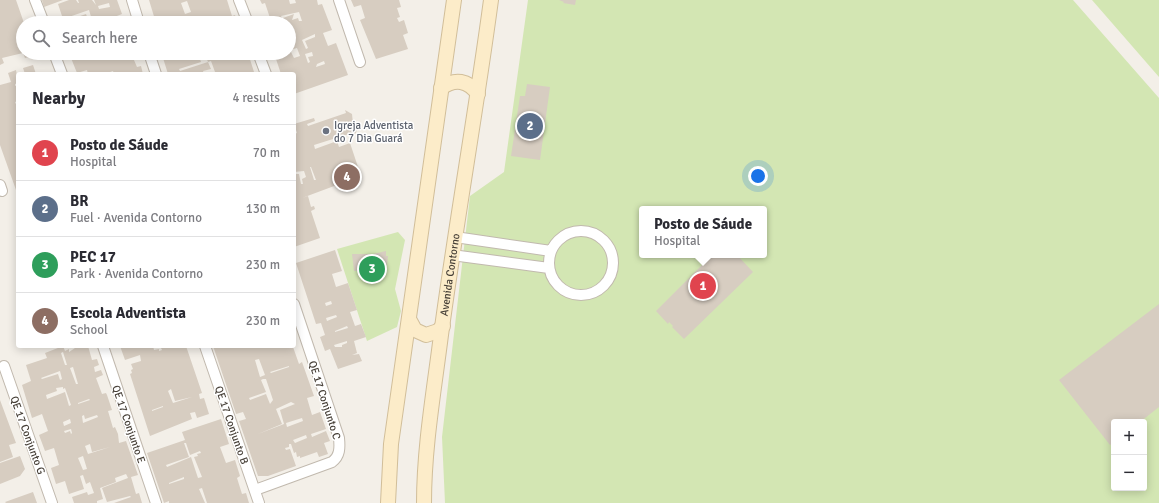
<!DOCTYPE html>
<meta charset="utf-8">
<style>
:root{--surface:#fff;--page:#f7f7f7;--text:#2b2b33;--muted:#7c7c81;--line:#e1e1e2;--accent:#2563eb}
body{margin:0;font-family:Signika,sans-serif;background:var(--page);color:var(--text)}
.controls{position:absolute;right:12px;bottom:12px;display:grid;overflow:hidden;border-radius:4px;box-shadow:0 2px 10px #0003}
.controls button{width:36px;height:36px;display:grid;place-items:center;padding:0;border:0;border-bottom:1px solid var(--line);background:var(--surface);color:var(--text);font:20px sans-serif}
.you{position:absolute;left:758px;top:176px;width:14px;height:14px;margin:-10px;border:3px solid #fff;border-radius:50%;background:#1a73e8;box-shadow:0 0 0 6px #1a73e833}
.badge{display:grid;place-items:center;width:26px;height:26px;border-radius:50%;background:var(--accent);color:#fff;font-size:13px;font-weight:700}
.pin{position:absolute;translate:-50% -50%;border:2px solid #fff;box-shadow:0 1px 4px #0006}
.popup{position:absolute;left:639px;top:206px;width:128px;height:52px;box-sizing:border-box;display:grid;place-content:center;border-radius:4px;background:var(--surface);filter:drop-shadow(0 1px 3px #0005);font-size:13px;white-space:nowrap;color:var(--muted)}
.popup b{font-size:15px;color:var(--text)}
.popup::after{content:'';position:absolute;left:50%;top:100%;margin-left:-8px;border:8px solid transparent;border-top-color:var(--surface)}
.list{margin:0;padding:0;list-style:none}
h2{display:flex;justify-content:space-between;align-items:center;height:52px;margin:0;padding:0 16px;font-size:17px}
h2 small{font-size:13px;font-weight:400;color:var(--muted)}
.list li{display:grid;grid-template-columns:26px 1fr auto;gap:12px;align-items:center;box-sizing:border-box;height:56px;padding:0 16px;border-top:1px solid var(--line)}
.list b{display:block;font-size:15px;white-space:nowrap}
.list p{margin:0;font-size:13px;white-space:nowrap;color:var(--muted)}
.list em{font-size:13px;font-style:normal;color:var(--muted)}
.icon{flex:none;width:22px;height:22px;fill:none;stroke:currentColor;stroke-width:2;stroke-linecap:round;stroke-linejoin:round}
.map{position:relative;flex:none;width:1159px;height:503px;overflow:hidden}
.search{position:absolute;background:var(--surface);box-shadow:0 2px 10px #0003;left:16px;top:16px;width:280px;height:44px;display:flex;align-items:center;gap:10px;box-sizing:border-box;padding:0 14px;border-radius:22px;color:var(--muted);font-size:15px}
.panel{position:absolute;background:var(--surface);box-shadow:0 2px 10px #0003;left:16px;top:72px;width:280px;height:276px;border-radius:4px}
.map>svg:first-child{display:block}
.green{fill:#d3e6b3;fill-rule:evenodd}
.building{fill:#d7cdc1;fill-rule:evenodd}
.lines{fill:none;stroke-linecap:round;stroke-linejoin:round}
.minor-casing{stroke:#c1b9ae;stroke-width:12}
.secondary-casing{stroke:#d1be99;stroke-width:16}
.minor{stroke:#fff;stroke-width:10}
.secondary{stroke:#fcecc9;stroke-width:14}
.worship-dot{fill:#6b7280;stroke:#fff;stroke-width:1.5}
.labels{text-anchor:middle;stroke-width:3;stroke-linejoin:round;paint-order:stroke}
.worship-label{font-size:11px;fill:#5b616d;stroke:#fff;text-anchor:start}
.street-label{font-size:11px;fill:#463f37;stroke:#fff}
</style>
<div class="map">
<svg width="1159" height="503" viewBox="0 0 1159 503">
<rect width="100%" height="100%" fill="#f3efe8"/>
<path class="green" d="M528,0H1073L1159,98V503H445L442,437L470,196L504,172ZM642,209H764V255H642ZM1114,422H1144V488H1114Z
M1092,0H1159V77Z
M398,232L405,240L395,289L401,311L397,327L367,341L337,249Z"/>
<path class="building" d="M0,0H16L24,23L23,53L2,58L4,63L0,65Z
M42,0H63L44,7Z
M69,0H76L78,3H79L78,0H92L96,5L94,0H117L122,14L99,23H60L86,14L89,22L92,20L89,10L63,19L58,4ZM109,3L110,7L99,9L98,6Z
M149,0H227L232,16L235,15L238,23H199L196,16L193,18L195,23H189L187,18L185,19L186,23H156ZM187,1L191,12L185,14L181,3Z
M260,0H289L290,4L296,3L295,0H317L318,5L322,4L332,30L323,33L328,46L336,43L348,75L294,94V74H281L274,53H289V23H267L272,22L294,14L292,20L298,18L299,21H302L299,12L281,16L282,18L271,21L265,3L262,4ZM315,34V37L305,41L308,48L306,49L302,40ZM297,48L300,56L294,58L290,50ZM312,52L313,56L308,57L310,62L308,63L305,54ZM324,61L325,64L316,67L317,64Z
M351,0H399L401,7L397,8L400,17L397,18L399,22L404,20L408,33L403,35L408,49L376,59L360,20L365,18L361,5L354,7Z
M559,0H576L575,5L563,3L564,2Z
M23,53H35L36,55L25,58Z
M69,53H101L102,57L104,56L103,53H131L137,67L141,66L143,74H114L113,71L110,72V74H88L87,70L77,73Z
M169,53H198L201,62L179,69L180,71L208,62L211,69L203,71L204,74H168L163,58L170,56Z
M208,53H248L254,72L250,74H210L215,72L211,61L208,62L206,57L209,56Z
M33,65L36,74H25L23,68Z
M16,70L18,83L15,84V86L18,85V101L15,102L18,109L17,117L18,189L16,190L0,145V85L11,82L8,73Z
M527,84L550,87L540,160L511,156L520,96H525Z
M345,110L352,114L353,124L357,129L356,133L353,135L352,133L314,145L315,149L337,141L339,147L350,143L361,176L302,198L308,196L311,207L314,206L315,209L311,211L320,238L294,247V174H299L301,184H303L302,179L306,177L304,171L294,172V134L297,133L294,124L314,118L315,121L307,124L308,126L346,113ZM310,167H311L316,180H314Z
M335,250L342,271L332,274L336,287L348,283L357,310L350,312L355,326L361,324L366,337L354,341L357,353L352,355L359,354L362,361L338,369L330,349L325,351L320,337L325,335L321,323L316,324L296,263ZM331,301L332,304L326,306L325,303ZM336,315L337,317L327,321L326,318ZM347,326L348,328L335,332V331ZM347,341V343L342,345V347H335L334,345Z
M386,251V256H388L387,265L366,266V270L354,271L352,254H373Z
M712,255H737L753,272L684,339L672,327L673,326L669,322L668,324L656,311Z
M1159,304V407L1140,422H1114V442L1110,445L1059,380Z
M63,346L65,351L69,349V352L78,346H88L92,360L97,359L99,365L94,367L95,372L101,370L103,375L96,378L102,394L106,393L107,395L112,410L108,411L113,428L115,427L118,434L119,443L126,441L138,475L131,477L136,494L139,493L142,503H114L131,497L130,496L107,502L102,488L128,478L126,474L115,478L116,482L100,488L103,499L97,501V503H74L72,497L87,492L88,495L94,493L90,482L86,484L83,475L80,476L84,489L69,494L65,481L56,484L51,468L59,465L54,448L45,451L39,435L48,431L42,414L32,418L22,385L31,381L26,365L47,358L45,353ZM63,352L67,365H65L61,353ZM73,367L78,384H76L70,368ZM60,371L62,379L60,380L58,374L42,379L41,378ZM63,387V389L65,388L71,405L69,406L65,392L47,399L46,395L57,391L56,388ZM89,399L90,400L78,404V403ZM84,415L85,419L97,415L98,417L83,423L82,416ZM70,419L71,423L64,426L63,422ZM71,429L72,433L71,434L70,431L65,433L64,431ZM90,444L92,452L110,447L88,454L85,446ZM83,456L87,469L83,470L78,458Z
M120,346H153L154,350L159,349V351L162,350L161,348L167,346H186L202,393L199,394L200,399L204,398L209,414L197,418L195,412L190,413L192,419L150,436L130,374L132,373L131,370L133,369L131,364L141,361L140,355L125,360ZM171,389L175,401L192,397L173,403L168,391ZM163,406V407L152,411V410Z
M213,346L293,347L299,364L302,362L314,396L307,398L312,415L320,412L326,429L311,434L312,437L326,431L330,441L324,443L328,454L319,457L317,452L300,458V456L297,457L296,452L294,453L291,444H289V447L285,448L286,450L290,449L296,466L268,476H258L239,421L246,419L243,412L236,414ZM259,359L265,375L260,377L255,360ZM289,366V367L271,373L270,372ZM263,379H266L273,400L270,404L266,394L250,400L249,398L266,392L261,380ZM291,402L295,404L280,410L284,424L258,434L282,424L276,409ZM302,418L303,421L287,427L286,423ZM306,435L307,438L295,443L293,440Z
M0,400L16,443L9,445L13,457L0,462Z
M221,419L229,444L220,447L226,463L235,460L240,476L237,478L242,494L246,493L249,503H207L202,488L199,489L205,503H169V501L164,503L147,453L185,440L182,432ZM184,443H186L190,455L200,451L201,453L197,454L198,456L194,457L202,477L198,478L191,457L167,467L166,465L189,457ZM184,477V479L169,484V483Z
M20,456L25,469L20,476L0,484V463Z
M33,492L37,503H6L5,502Z"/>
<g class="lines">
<defs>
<path id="minor" d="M35,0L44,23
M132,0L139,23
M239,0L248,23
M339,0L360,62
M54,53L62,74
M149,53L156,74
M258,53L266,74
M0,185L2,191
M549 263a32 32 0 1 1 64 0a32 32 0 1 1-64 0Z
M455,237L551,251
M452,255L549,268
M103,346L156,503
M205,346L259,503
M4,366L52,503
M255,490L332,462C340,456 340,448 339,438L294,304"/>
<g id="secondary">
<path d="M441,88C455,78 468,80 478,94"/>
<path d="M409,319L415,330L426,335L438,331L443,326"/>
<path d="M388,503L391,444L454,0"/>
<path id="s1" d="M424,503C424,447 434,391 441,335C456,223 476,112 491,0"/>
</g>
</defs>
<use href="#minor" class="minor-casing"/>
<use href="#secondary" class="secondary-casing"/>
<use href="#minor" class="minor"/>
<use href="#secondary" class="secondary"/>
</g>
<circle class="worship-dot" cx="326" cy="131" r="4"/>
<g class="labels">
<g class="worship-label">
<text x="334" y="129">Igreja Adventista<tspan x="334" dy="13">do 7 Dia Guará</tspan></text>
</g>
<g class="street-label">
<text dy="4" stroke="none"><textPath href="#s1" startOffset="230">Avenida Contorno</textPath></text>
<text transform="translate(325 400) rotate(72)" y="4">QE 17 Conjunto C</text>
<text transform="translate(129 424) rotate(71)" y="4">QE 17 Conjunto E</text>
<text transform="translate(232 425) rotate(71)" y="4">QE 17 Conjunto B</text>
<text transform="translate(28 435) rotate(70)" y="4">QE 17 Conjunto G</text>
</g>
</g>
</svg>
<div class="controls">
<button>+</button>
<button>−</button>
</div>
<div class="you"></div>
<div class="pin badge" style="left:703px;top:286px;background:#e0444e">1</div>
<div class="popup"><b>Posto de Sáude</b>Hospital</div>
<div class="pin badge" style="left:530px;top:126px;background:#5c6f8a">2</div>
<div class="pin badge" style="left:372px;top:269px;background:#2e9e5b">3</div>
<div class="pin badge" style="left:347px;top:177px;background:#8d6e63">4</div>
<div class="search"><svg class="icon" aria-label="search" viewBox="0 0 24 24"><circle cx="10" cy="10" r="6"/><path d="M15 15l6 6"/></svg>Search here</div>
<section class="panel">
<h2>Nearby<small>4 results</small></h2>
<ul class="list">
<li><span class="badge" style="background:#e0444e">1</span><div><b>Posto de Sáude</b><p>Hospital</p></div><em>70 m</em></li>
<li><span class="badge" style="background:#5c6f8a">2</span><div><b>BR</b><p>Fuel · Avenida Contorno</p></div><em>130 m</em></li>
<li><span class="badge" style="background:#2e9e5b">3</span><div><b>PEC 17</b><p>Park · Avenida Contorno</p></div><em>230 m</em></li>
<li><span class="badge" style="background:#8d6e63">4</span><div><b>Escola Adventista</b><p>School</p></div><em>230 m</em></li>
</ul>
</section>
</div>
